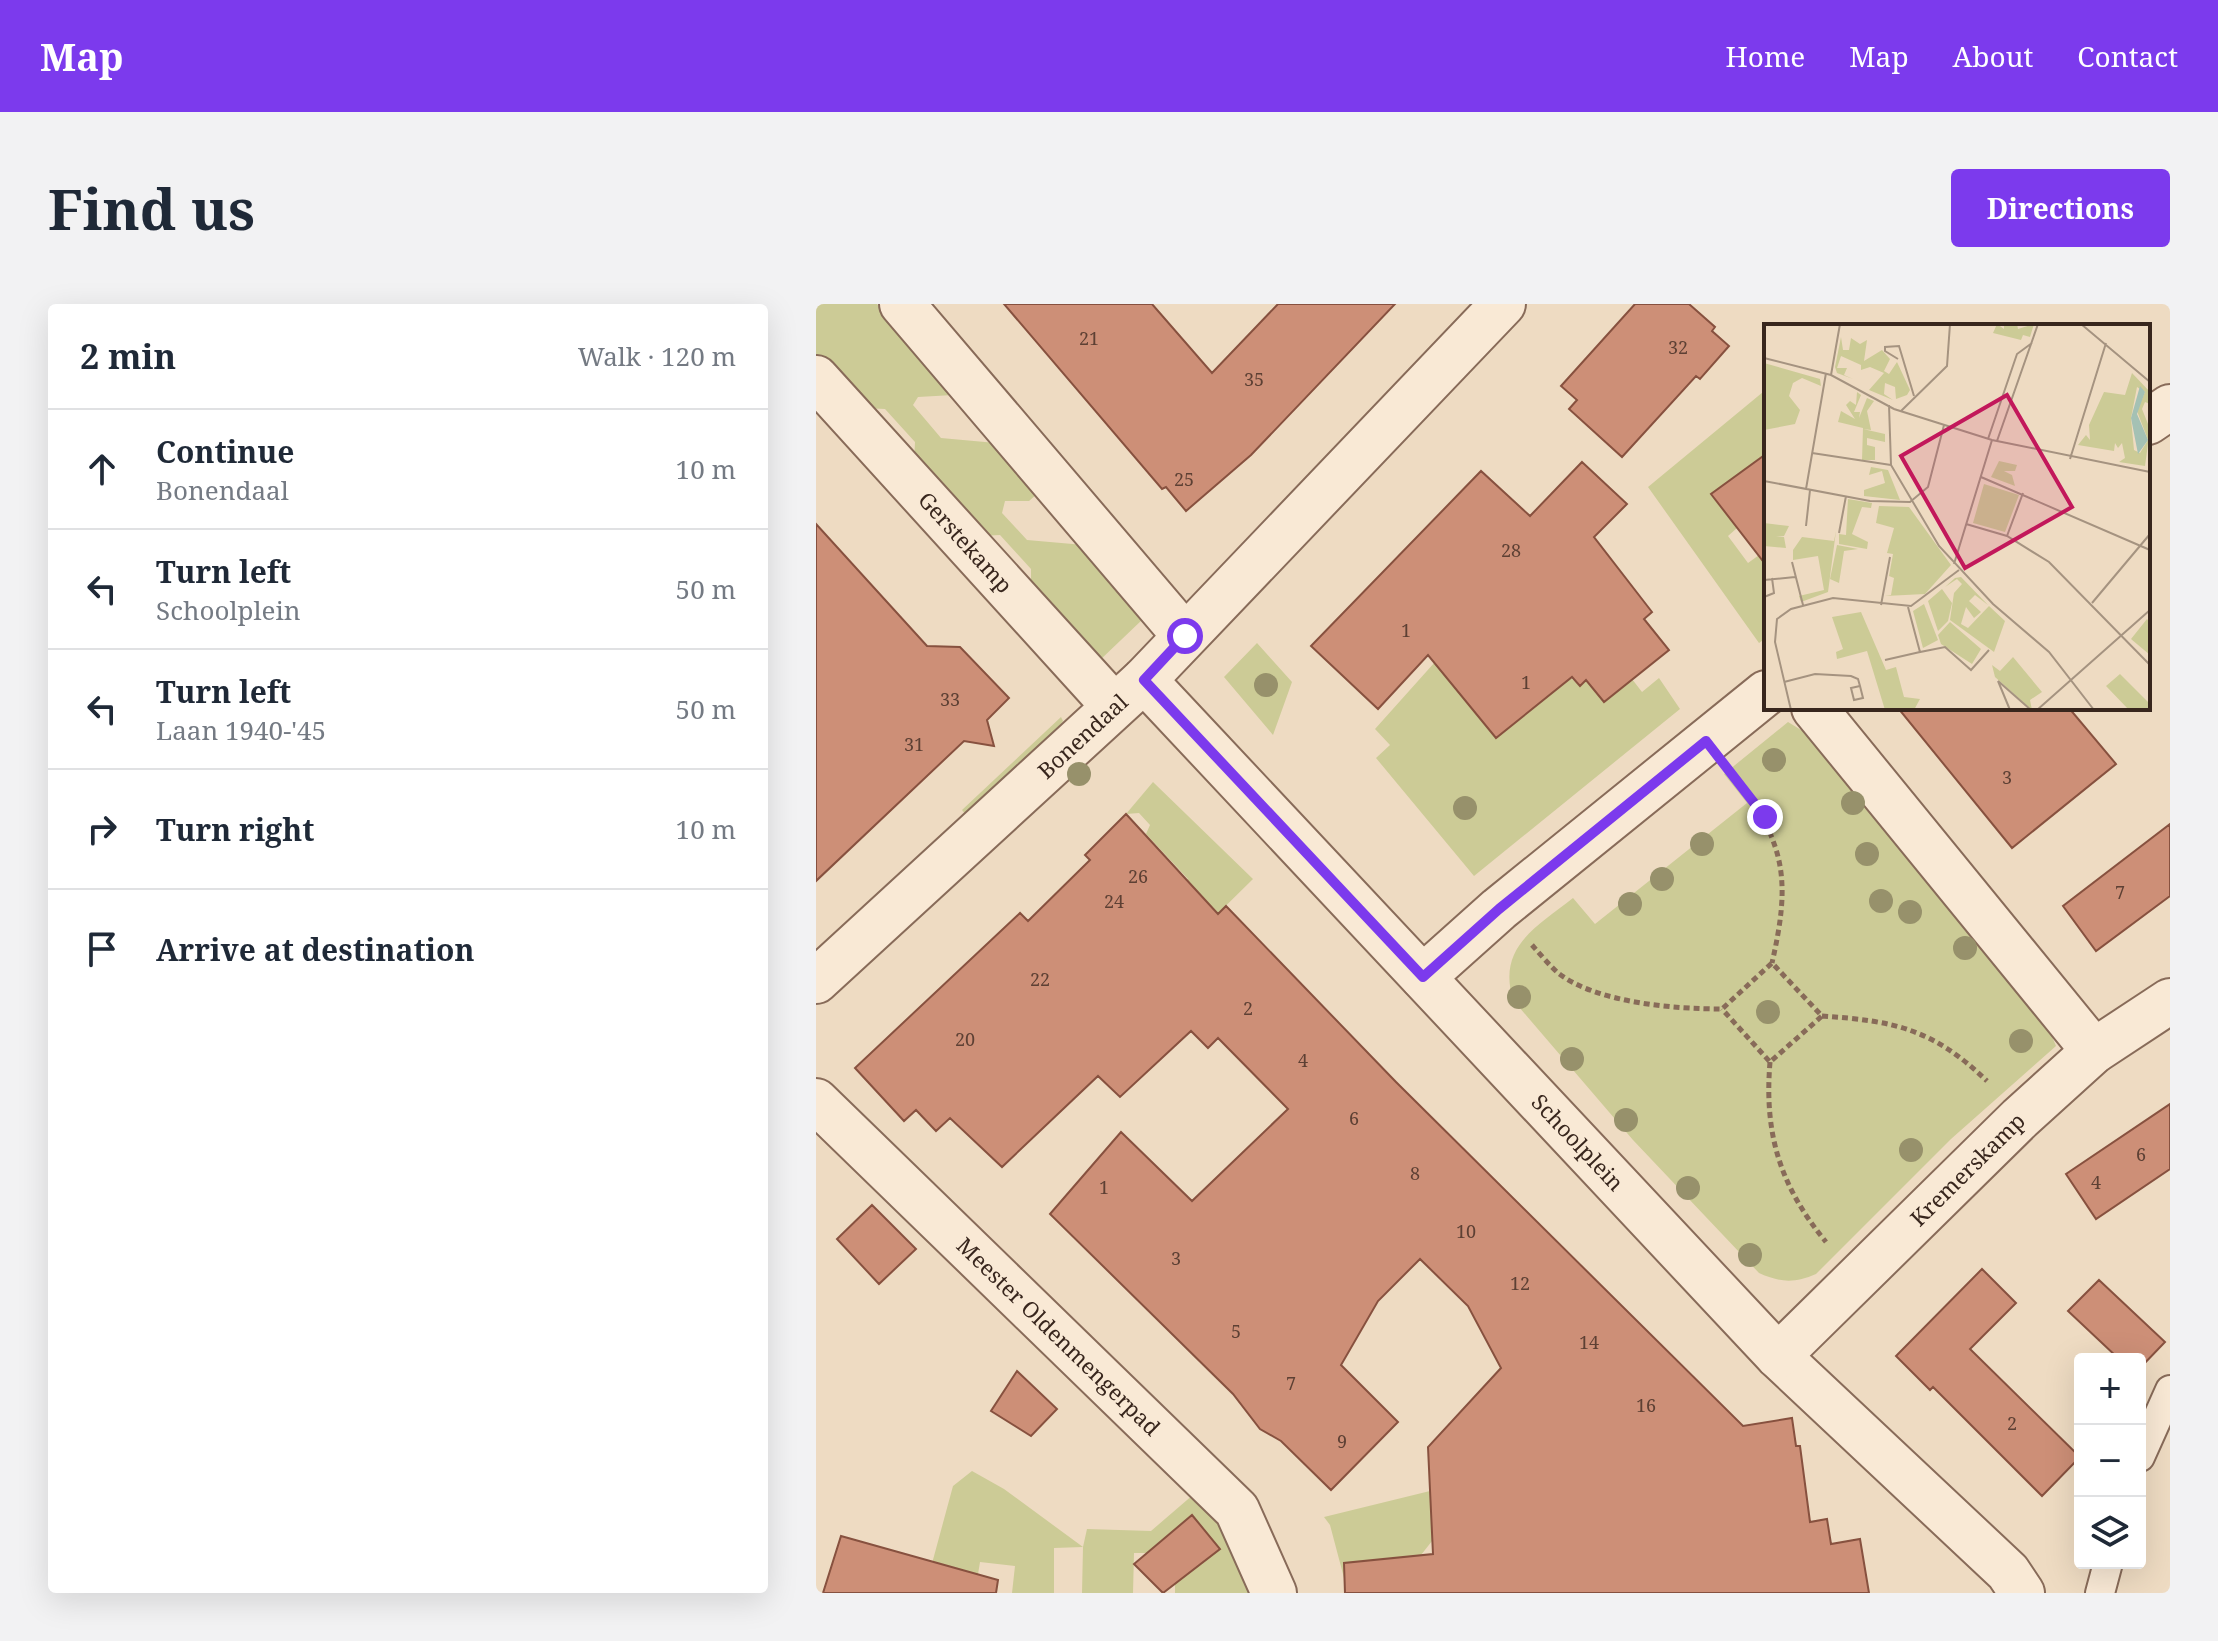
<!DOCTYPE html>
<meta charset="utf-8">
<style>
:root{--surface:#fff;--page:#f2f2f3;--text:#1f2937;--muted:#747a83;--line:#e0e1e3;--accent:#7c3aed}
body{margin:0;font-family:"Noto Serif",serif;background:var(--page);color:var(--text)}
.controls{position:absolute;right:24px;bottom:24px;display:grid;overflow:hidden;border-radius:8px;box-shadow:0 8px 32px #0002}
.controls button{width:72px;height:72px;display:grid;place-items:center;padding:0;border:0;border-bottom:2px solid var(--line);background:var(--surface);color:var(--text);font:40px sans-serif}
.stop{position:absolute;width:24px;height:24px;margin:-18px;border:6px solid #7c3aed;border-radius:50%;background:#fff}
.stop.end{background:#7c3aed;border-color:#fff;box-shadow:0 2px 8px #0008}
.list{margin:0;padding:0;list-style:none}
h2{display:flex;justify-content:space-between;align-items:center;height:104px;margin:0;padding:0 32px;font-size:34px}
h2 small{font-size:26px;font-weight:400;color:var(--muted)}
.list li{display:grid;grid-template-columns:52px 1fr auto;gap:24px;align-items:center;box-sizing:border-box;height:120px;padding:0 32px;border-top:2px solid var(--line)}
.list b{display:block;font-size:30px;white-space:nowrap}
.list p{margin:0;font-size:26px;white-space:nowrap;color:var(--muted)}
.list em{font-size:26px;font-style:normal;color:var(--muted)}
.icon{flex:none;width:44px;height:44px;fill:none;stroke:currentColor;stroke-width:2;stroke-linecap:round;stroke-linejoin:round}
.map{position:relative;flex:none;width:1354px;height:1289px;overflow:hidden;border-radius:8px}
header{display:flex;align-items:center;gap:48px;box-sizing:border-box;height:112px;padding:0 40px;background:var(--accent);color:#fff}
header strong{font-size:38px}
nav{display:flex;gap:44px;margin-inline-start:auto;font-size:28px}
.intro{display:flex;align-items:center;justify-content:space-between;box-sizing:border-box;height:192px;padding:0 48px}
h1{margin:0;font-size:56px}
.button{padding:20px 36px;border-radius:8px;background:var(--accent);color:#fff;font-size:28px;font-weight:700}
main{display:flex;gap:48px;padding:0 48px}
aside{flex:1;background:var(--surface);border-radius:8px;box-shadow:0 8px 32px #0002}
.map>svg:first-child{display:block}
.green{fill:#cccb96}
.building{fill:#cd8f77;stroke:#87513f;stroke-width:2}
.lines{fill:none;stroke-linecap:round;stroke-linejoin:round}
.lane-casing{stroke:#886b59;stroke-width:32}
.street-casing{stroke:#886b59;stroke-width:48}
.path{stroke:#886b59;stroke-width:5;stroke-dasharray:6 4;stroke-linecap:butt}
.lane{stroke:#f9e9d5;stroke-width:28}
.street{stroke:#f9e9d5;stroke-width:44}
.tree{fill:#97916b}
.route{stroke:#7c3aed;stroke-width:10}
.labels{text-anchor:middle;stroke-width:8;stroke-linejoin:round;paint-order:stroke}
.number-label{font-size:18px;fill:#5d4034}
.street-label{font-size:22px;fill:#38261d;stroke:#f6e6d1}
.inset-road{fill:none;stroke:#a59380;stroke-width:2}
.view{fill:#c2185b;fill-opacity:0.15;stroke:#c2185b;stroke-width:4}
.inset-edge{fill:none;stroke:#38261d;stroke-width:4}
</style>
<header>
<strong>Map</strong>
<nav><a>Home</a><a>Map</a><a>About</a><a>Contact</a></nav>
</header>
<div class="intro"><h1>Find us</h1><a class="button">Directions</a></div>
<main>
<aside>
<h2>2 min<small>Walk · 120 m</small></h2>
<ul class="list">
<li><svg class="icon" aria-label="ahead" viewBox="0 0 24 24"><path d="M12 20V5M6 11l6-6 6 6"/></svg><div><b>Continue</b><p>Bonendaal</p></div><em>10 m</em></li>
<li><svg class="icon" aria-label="left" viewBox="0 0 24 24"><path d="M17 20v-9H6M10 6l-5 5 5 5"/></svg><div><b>Turn left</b><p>Schoolplein</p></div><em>50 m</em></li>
<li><svg class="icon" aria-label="left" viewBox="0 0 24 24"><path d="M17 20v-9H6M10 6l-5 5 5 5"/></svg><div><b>Turn left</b><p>Laan 1940-'45</p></div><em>50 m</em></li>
<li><svg class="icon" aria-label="right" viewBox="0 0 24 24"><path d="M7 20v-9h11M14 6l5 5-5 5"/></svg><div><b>Turn right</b></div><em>10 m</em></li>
<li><svg class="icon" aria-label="arrive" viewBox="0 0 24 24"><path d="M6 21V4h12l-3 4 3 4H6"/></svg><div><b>Arrive at destination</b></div></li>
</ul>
</aside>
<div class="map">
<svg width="1354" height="1289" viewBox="0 0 1354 1289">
<rect width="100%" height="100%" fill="#eedbc2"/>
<path class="green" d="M0,0H61L137,91L102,93L97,101L125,134L180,139L221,190L213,197H189L186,209L211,236L268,241L327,315L283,357L215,287V265L184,231L164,232L98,160L99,138L69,105L47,104L0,53Z
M947,88L950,92V169L921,224L912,232L932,259L950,246V334L943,339L832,183Z
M670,301L764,382L770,376L816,375L826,388L843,374L864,405L658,572L560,454L574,441L559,425Z
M441,339L476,378L457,431L408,373Z
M245,413L247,417L242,424L150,511L146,506Z
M972,418L990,429L1232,723L1240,742L1135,835L1000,970C979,979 965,979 943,969L817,836L697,696C681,642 721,623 757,594L779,620L931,499L908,470Z
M337,478L437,575L370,641L355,594L372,575L330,530L334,521L323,509L310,510Z
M156,1167L188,1185L267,1243L271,1225L335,1227L378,1190L410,1226L439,1289H359V1268L335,1249H318L317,1289H266L267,1243L238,1244V1289H196L199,1262L164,1258L159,1289H108L137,1182Z
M614,1187L616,1237L605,1251L582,1254L532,1289L514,1221L508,1213Z"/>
<path class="building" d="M188,0H336L396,69L462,0H579L435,151L370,207L350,183L346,185Z
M819,0H873L899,23L896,27L913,42L884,75L880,72L806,153L753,105L761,96L745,82Z
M950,150V261L895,190Z
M766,158L811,200L778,233L836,308L828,315L853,346L788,398L770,376L764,382L756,373L680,434L612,351L562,405L495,342L665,167L714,212Z
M0,220L111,342L144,343L193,394L171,416L178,442L148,437L0,577Z
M1082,404H1253L1300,460L1196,544Z
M310,510L402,610L410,602L580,778L927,1122L976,1114L980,1142H984L994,1218L1011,1215L1015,1240L1044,1235L1053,1289H529L528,1259L617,1250L612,1143L685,1064L652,1002L604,955L562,997L525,1061L582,1118L515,1186L465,1137L444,1125L417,1090L234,910L305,828L376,897L472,805L402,734L392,744L375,727L304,793L282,772L186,863L134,814L120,827L100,806L88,817L39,764L204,609L212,617L274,556L269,551Z
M1354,520V592L1280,647L1247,602Z
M1354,800V865L1280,915L1250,870Z
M56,901L100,945L63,980L21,935Z
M1166,965L1200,999L1154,1045L1264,1153L1226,1192L1117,1083L1114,1086L1080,1052Z
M1283,976L1349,1038L1324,1064V1055H1303L1252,1007Z
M201,1067L241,1105L215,1132L175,1107Z
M376,1211L404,1245L347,1289L318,1260Z
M25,1232L182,1276L180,1289H7Z"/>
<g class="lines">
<defs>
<path id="lane" d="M1324,1153L1354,1086
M1284,1289L1292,1259"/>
<g id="street">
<path d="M86,0L369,332"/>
<path id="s1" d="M0,74L298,402"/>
<path d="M1332,118L1354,103"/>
<path id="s2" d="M328,376L962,1052L1192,1268L1206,1289"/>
<path d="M998,404L1278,747"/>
<path d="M607,673L683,605L950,389"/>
<path id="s3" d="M0,677L328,376L687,0"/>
<path id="s4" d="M0,797L421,1206L458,1289"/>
<path id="s5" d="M962,1052L1204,814L1278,747L1354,697"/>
</g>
</defs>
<use href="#lane" class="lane-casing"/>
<use href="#street" class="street-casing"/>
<path class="path" d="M922,477C971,542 974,580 956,659
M716,641C724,650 733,661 742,669C781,699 858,705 906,705L956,659L1006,712L954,758L906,705
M1006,712C1079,717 1117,725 1171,777
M954,758C948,830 964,882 1010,938"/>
<use href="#lane" class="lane"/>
<use href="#street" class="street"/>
</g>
<g class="tree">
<circle cx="450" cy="381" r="12"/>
<circle cx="958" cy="456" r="12"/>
<circle cx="263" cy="470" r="12"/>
<circle cx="1037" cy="499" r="12"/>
<circle cx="649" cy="504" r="12"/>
<circle cx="886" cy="540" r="12"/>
<circle cx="1051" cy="550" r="12"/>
<circle cx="846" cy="575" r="12"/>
<circle cx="1065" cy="597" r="12"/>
<circle cx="814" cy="600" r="12"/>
<circle cx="1094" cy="608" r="12"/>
<circle cx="1149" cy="644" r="12"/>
<circle cx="703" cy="693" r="12"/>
<circle cx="952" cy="708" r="12"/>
<circle cx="1205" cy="737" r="12"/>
<circle cx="756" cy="755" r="12"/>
<circle cx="810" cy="816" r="12"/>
<circle cx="1095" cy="846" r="12"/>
<circle cx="872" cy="884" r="12"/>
<circle cx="934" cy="951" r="12"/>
</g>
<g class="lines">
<path class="route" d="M369,332L328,376L607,673L683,605L890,437L949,513"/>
</g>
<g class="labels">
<g class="number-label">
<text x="273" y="41">21</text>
<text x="862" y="50">32</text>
<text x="438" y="82">35</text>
<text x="368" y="182">25</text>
<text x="695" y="253">28</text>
<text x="590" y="333">1</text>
<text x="710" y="385">1</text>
<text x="134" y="402">33</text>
<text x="98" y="447">31</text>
<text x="1191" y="480">3</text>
<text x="322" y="579">26</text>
<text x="1304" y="595">7</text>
<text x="298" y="604">24</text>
<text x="224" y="682">22</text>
<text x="432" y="711">2</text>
<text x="149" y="742">20</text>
<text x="487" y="763">4</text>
<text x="538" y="821">6</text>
<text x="1325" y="857">6</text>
<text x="599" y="876">8</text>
<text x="1280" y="885">4</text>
<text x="288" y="890">1</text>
<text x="650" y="934">10</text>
<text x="360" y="961">3</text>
<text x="704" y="986">12</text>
<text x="420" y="1034">5</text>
<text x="773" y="1045">14</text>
<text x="475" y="1086">7</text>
<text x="830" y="1108">16</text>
<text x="1196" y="1126">2</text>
<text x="526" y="1144">9</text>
</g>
<g class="street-label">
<text dy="8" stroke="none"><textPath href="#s1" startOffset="222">Gerstekamp</textPath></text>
<text dy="8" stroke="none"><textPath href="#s3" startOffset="362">Bonendaal</textPath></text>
<text dy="8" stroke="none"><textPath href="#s2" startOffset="634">Schoolplein</textPath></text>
<text dy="8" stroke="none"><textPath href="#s5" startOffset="266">Kremerskamp</textPath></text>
<text dy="8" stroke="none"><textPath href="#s4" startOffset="338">Meester Oldenmengerpad</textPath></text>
</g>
</g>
<g transform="translate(948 20)">
<rect width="386" height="386" fill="#eedbc2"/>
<path d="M233,0L240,5V0H253L254,5L270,0L266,13L259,11L257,16L229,9ZM77,13L79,26H85L87,14L96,20L103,16L100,37L118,26L126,35L120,47L125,50L133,38L146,66L143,71L132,75L131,63L121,59L120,70L129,76L105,66L120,49L106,43L97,46V41L77,32L73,44H83L80,51L89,55L73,49L71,43ZM0,39L56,55L57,62L38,54L29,59L25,72L36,86L31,100L0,106ZM368,49L386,68V80L381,78L378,85L386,105L381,142L355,138L361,134L358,119L354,124L351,119L350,127L314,121L322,111L326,116L325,101L340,68L361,71ZM373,63L381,68L373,87L384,116L376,129L370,126L367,94ZM93,68L97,71L90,88H96L95,94L103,74L110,77L103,87L107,106L99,105L121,110V118L103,114V121L111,123V136H98L99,104L74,98L77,87L91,95L82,81L86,77L92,81ZM235,137L253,141L251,147H240L248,151L251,162L227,153ZM107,143L124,146L136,176L100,172V166L121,159L118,147L105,151ZM220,160L255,171L241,208L209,199ZM84,175L108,179L107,184L98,183L88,210L104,218L103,225L75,220V210L82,211ZM115,182L145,183L187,241L161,270L121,272L127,271L130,254L125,252L129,230L123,229L130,204L112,199ZM0,199L25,202L20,212H12L20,213L22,224L0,222ZM72,207L64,268L37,278L35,272L60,266L54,232L29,236V226L38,213L70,217ZM73,221L94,225L80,227L75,259L66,255ZM197,253L224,281L211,271L205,277L217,288L210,294L202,283L197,300L204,304L225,282L241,297L230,328L186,296L190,269L198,260L193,255L181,263L191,254ZM178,265L188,279L184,297L174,307L164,277ZM160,280L174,316L159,324L149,287ZM97,288L122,346L132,343L140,373L156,375L150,386H121L103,327L73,335L72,328L79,325L68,293ZM383,295L386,299V331L367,315ZM186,298L217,325L208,340L177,320L174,311ZM249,333L278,368L266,376L268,386L231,353L228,341L236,347ZM356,350L386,380V386H365L342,362Z" fill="#cccb96" fill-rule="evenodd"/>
<path d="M376,62L381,68L373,90L384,116L374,130L367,94Z" fill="#a4c1b4"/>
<path class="inset-road" d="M317,0L386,58M0,34L67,51L130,85L228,116L386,148M134,35L121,27V23L135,22L150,72M67,51L76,0M125,81L127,141L175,222L229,280L285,328L330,386M137,87L183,42L186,0M224,115L253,30L268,19M233,117L274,0M48,129L127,141M306,135L342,19M217,153L386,226M0,157L106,177L146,178L164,163L180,101M42,165L62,49M202,200L243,212L285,238L386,341M42,202L46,166M75,209L82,172M243,212L259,169M28,238L39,281M190,240L228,116M0,256L31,253M0,273L10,269L8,254M328,279L386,210M117,281L126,233M144,283L156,328L181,323L207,346L225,326M121,336L156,328M20,358L51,350L87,352L94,355L96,362L99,374L90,376L87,364L96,362M27,386L11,318L13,295L27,285L69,274L147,282L195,246M246,386L234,357L267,386M273,386L386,286"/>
<path class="view" d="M243,71L308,183L201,244L137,132Z"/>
<rect width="386" height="386" class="inset-edge"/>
</g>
</svg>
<div class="controls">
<button>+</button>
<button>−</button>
<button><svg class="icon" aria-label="layers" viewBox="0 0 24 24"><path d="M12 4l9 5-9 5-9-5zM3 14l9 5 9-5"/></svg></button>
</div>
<div class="stop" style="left:369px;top:332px"></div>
<div class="stop end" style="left:949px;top:513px"></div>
</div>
</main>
